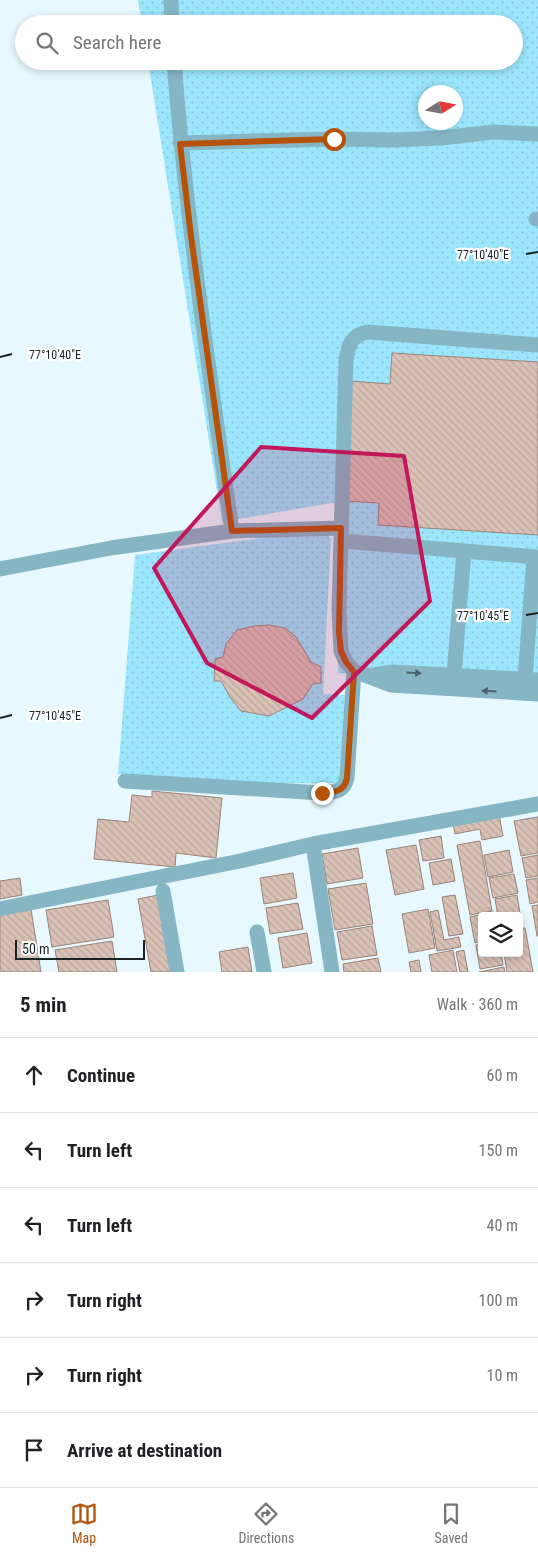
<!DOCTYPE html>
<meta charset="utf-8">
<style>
:root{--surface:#fff;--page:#f2f2f2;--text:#202124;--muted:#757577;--line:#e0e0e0;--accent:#b45309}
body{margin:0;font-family:"Roboto Condensed",sans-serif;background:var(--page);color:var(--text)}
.controls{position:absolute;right:15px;bottom:15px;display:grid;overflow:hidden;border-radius:5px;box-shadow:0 2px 8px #0003}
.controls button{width:45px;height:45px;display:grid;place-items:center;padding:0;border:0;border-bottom:1px solid var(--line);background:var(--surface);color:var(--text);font:25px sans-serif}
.compass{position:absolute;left:418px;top:85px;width:45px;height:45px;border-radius:50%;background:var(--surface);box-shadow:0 2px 8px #0003;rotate:79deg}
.scale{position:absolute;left:15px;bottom:12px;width:130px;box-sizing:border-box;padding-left:5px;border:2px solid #192427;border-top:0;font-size:14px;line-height:18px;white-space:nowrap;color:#192427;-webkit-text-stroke:4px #fff;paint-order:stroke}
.stop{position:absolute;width:15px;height:15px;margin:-11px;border:4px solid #b45309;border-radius:50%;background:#fff}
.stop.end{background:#b45309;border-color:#fff;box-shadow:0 1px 5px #0008}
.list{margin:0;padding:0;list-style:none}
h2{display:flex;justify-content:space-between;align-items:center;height:65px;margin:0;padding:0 20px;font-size:21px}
h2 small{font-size:16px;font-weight:400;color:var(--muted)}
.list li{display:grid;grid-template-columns:32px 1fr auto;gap:15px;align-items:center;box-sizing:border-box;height:75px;padding:0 20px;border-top:1px solid var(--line)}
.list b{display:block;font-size:19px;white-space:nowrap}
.list em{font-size:16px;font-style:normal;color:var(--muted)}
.icon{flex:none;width:28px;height:28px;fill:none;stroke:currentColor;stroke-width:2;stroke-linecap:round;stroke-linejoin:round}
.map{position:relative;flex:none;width:538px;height:972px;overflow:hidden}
.search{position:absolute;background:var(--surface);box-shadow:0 2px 8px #0003;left:15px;right:15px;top:15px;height:55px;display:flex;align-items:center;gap:12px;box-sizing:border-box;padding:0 18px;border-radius:28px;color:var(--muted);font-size:19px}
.sheet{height:515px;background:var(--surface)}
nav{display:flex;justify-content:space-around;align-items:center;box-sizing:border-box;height:70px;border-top:1px solid var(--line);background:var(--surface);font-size:14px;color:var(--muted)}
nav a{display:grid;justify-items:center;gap:2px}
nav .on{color:var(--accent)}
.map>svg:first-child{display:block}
.green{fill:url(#green-dots);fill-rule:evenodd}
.building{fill:url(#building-back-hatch);stroke:#9a8378}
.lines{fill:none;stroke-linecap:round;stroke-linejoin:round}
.minor{stroke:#86b5c4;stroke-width:15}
.oneway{fill:#4a656e}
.route{stroke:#b45309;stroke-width:6}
.marked{fill:#c2185b;fill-opacity:0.2;stroke:#c2185b;stroke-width:4;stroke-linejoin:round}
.ticks{fill:none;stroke:#192427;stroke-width:2}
.ticks-label{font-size:12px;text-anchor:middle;fill:#192427;stroke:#fff;stroke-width:4.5;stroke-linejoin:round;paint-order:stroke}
</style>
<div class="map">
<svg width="538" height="972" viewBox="0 0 538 972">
<defs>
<pattern id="green-dots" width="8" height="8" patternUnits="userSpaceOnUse" patternTransform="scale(1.25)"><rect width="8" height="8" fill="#9ce6fd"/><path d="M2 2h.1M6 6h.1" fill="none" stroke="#86c5d9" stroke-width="1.8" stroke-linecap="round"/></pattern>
<pattern id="building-back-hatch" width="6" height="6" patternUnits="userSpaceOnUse" patternTransform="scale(1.25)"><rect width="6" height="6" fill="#dac1b5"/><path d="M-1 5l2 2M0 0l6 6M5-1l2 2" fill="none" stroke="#baa69c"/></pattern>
</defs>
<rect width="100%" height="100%" fill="#e7f9fe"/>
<path class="green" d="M138,0H538V690L338,673L343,501L222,522L148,61H514V24H142ZM426,92H456V122H426Z
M322,530L331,538L323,694L345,695L340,783L237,784L118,774L135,555Z"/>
<path class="building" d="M392,353L538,362V535L378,525L379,503L343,501L350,381L390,384Z
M269,625L285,628L296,637L311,662L321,667V683L313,684L303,699L269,716L241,711L230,697L221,681H214L215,659L223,657L226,644L237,630L255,626Z
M152,791L222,798L216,858L176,853L175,867L94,859L98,819L129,822L132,795L152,797Z
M499,814L503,836L482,840L480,829L455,834L453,823Z
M538,817V853L521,856L514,821Z
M441,836L444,858L423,861L419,840Z
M480,841L492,911L470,915L457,845Z
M416,845L424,889L395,895L386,850Z
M358,848L363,878L327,884L322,854Z
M509,850L513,872L488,877L484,855Z
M538,855V876L526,878L522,858Z
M451,859L455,881L433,885L429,863Z
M293,873L297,898L264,904L260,878Z
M514,874L518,893L493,898L489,878Z
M20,878L22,895L0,899V881Z
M538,878V902L530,904L526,880Z
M366,883L373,924L335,930L328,889Z
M158,895L173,972H151L138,899Z
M455,895L463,934L449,936L442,897Z
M517,895L522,926H519V916H498L495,899Z
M108,900L114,937L52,947L46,910Z
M298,903L303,929L270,934L266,908Z
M538,905V936H537L532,906Z
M31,909L41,972H0V914Z
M428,909L435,948L409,953L402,914Z
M438,910L444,940L459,937L461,947L437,951L430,912Z
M494,912L495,916H482V941L475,943L470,917Z
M372,926L377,955L342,960L337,932Z
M525,928L533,972H507L504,953H519V929Z
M307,933L312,963L283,968L278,938Z
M112,941L117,972H59L55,950Z
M482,944V953H501L503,965L480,969L476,945Z
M248,947L252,972H222L219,952Z
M453,950L457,972H432L429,955Z
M464,950L468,972H460L456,952Z
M378,958L381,972H344L343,964Z
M419,960L421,972H411L409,962Z
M504,967L505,972H479Z"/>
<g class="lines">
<path class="minor" d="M171,0L172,24
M174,61C186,219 210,375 232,531
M180,143L334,139L393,140L441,138L493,132L538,134
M536,219H538
M538,345L367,332C351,336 349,344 346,360L339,609L341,651L346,662L354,671L391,685L538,694
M342,541L538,557
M0,569L111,548L232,531L341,528
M454,675L464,551
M367,676L393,672L538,680
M525,679L534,557
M125,781L322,793C335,792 344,792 347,778L354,671
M313,844L332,972
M163,891L177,972
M0,909L240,861L313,844L538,804
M257,932L264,972"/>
</g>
<defs><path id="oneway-solid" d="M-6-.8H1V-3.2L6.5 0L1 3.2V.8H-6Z" transform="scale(1.25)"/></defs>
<g class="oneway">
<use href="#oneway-solid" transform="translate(414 673) rotate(3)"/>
<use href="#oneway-solid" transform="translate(489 691) rotate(-176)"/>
</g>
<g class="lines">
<path class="route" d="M322,793C335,792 344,792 347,778L354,672L346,662L341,651L339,632L341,528L232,531L191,236L180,144L334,139"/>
</g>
<path class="marked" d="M261,447L404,456L430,601L312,718L207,663L154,568Z"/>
<path class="ticks" d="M526,254L538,252M0,357L12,354M526,615L538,613M0,718L12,715"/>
<g class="ticks-label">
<text x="483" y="259">77°10'40"E</text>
<text x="55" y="359">77°10'40"E</text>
<text x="483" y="620">77°10'45"E</text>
<text x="55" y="720">77°10'45"E</text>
</g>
</svg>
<div class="controls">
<button><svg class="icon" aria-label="layers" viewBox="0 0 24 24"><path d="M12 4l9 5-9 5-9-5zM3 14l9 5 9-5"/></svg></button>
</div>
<svg class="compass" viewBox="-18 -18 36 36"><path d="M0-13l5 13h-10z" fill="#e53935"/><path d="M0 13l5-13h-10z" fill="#757577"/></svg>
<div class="scale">50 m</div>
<div class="stop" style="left:334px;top:139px"></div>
<div class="stop end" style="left:322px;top:793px"></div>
<div class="search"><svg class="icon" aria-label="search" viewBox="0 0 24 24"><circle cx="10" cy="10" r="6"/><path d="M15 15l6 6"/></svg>Search here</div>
</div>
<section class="sheet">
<h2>5 min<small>Walk · 360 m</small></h2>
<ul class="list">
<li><svg class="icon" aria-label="ahead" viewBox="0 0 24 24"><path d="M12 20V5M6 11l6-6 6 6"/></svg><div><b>Continue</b></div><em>60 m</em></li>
<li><svg class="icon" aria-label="left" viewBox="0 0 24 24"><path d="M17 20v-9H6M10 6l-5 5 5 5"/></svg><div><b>Turn left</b></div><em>150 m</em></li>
<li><svg class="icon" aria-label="left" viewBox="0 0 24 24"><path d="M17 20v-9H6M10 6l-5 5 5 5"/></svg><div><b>Turn left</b></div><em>40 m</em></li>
<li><svg class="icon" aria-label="right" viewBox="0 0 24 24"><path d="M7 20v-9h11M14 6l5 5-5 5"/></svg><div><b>Turn right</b></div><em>100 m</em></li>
<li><svg class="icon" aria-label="right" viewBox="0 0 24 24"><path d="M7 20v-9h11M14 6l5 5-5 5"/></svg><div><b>Turn right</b></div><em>10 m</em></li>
<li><svg class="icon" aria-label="arrive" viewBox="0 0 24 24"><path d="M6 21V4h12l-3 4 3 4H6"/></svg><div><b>Arrive at destination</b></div></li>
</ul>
</section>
<nav>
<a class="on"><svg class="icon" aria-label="map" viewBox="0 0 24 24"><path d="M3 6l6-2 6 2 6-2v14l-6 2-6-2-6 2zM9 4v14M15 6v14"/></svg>Map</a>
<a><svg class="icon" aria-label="directions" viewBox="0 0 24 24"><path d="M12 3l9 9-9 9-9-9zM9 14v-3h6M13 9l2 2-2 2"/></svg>Directions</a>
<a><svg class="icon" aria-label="saved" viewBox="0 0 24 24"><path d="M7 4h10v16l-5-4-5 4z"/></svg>Saved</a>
</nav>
